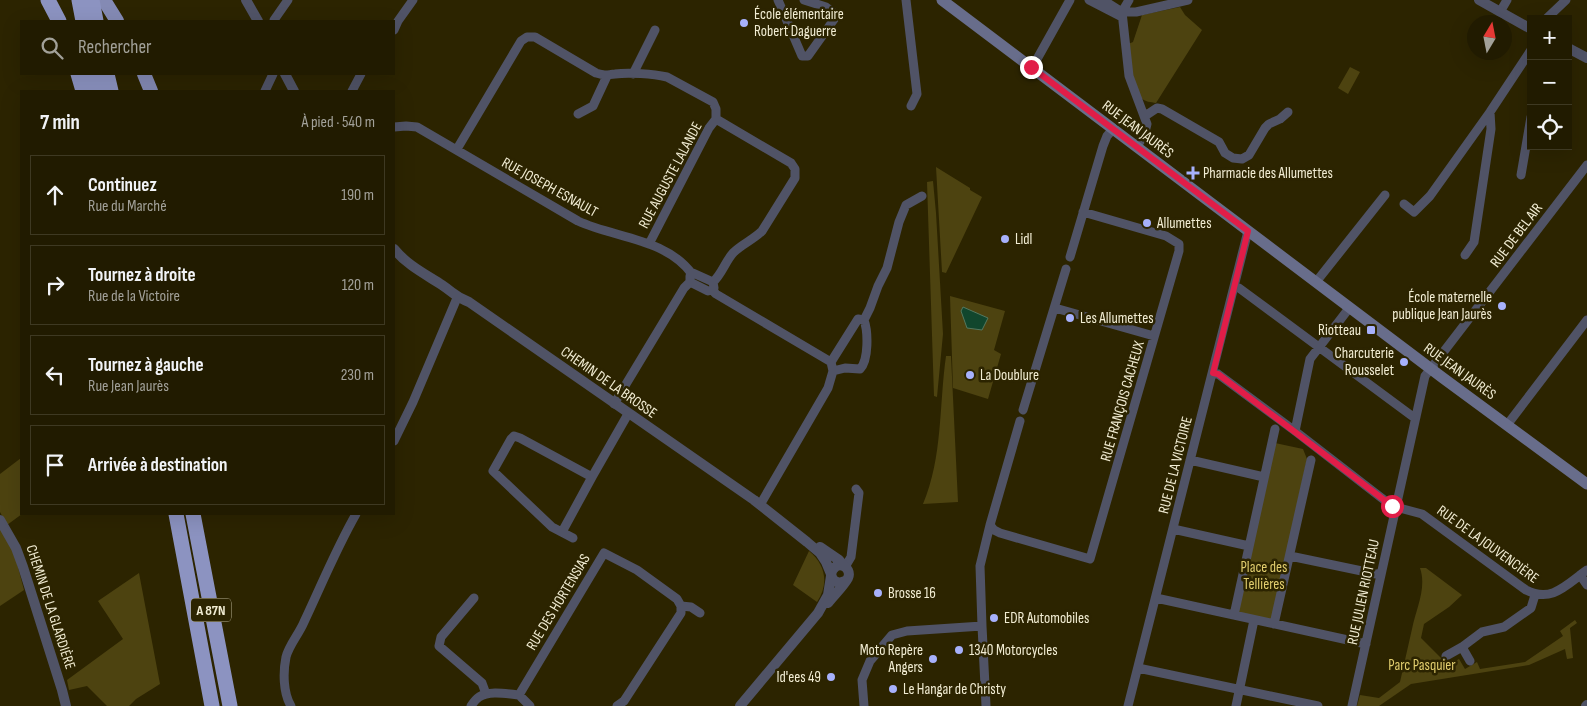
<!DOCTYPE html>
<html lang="fr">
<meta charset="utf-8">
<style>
:root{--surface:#211b00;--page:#29240a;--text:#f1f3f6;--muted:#a2a199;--line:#3e3922}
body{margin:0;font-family:"Sofia Sans Condensed",sans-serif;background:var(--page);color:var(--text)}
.controls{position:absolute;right:15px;top:15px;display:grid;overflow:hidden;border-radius:0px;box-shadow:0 5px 20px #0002}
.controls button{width:45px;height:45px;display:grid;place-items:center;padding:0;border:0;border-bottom:1px solid var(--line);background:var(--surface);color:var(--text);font:25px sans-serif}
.compass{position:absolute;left:1467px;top:15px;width:45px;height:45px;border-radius:50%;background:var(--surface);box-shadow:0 5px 20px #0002;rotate:10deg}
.stop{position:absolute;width:15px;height:15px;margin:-11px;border:4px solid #e11d48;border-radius:50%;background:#fff}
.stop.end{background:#e11d48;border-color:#fff;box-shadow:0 1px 5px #0008}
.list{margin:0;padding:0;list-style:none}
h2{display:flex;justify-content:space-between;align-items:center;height:65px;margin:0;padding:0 20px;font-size:21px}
h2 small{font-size:16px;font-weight:400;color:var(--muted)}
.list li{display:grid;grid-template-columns:32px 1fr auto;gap:15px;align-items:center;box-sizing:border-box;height:80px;margin:0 10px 10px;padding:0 10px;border:1px solid var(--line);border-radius:0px}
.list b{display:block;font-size:19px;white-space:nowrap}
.list p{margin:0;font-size:16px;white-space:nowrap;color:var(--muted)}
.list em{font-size:16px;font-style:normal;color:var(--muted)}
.icon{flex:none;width:28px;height:28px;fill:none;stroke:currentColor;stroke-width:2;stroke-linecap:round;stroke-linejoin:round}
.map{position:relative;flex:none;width:1587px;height:706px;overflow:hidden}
.search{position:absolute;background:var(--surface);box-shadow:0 5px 20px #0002;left:20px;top:20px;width:375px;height:55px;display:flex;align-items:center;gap:12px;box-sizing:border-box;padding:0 18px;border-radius:0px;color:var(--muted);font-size:19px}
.panel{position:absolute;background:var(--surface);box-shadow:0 5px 20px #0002;left:20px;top:90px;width:375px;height:425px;border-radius:0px}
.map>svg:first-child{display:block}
.green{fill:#4d4310}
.water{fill:#11462d;stroke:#54785f}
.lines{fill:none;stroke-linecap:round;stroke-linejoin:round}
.minor{stroke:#505366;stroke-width:9}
.tertiary{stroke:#505366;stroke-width:10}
.secondary{stroke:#686d8b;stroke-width:11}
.trunk{stroke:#848ab4;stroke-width:14}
.motorway{stroke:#8c93c1;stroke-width:15}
.route{stroke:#e11d48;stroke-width:6}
.poi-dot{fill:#a7b1fc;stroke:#2c2400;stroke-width:2}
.labels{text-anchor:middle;stroke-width:5;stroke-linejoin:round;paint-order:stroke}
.shield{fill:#2c2400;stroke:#b7b194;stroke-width:1}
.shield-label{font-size:14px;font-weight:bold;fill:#f2edd3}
.poi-label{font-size:15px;fill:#f2edd3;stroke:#2c2400;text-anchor:start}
.street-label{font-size:15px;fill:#f2edd3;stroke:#2c2400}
.park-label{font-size:15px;fill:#e2ce6e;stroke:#2c2400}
</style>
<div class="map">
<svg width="1587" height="706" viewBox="0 0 1587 706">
<rect width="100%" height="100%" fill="#2c2400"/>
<path class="green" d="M1180,7L1185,15L1202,30L1156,103C1151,102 1145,102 1141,98C1130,89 1130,58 1128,44L1133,42L1142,15Z
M1350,67L1360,72L1348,94L1338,88Z
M936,167L970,188V190L982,197L946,273L942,272Z
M933,181L936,213L943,334L937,397L934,396L927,182Z
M950,296L1005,311L994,350L1001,354L988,399L953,388Z
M946,356H951L958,502L923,504C943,457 939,405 946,356Z
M1275,443L1303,449L1307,459L1272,620L1238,612Z
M21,458L22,514L7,525L0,512V474Z
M0,520L9,533L24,590L0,606Z
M809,551C826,565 829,584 817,602L793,585Z
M1420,568H1426L1462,595L1449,607L1424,624L1421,638L1448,665L1459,659L1465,669L1477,662L1480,669L1525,662L1563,636L1560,631L1575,620L1577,623L1570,628L1573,658L1567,659L1565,649L1529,665L1411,684L1379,706H1357L1360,695L1379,698L1400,682C1404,664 1408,647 1412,629C1416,609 1427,588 1420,568Z
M139,573L160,684L136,699L129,706H107L87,686L69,690L67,680L123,639L98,601Z"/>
<path class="water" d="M963,307L988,318L982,330L967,328L961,311Z"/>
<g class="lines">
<path class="minor" d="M778,0L802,56H808L835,18L834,13L826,7L804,0
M906,0L917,94L911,106
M1089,0L1122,17
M1103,0L1122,12
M1129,0L1122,12L1129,76L1147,124L1144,136L1136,147
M1122,12H1136L1188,0
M1500,12L1507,0
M1546,19L1566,0
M274,20L288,0
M394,30L398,21L413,0
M1032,68L1070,0
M633,74L655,30
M265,91L273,74
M352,91L361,74
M578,114L593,106L607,76
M1145,116L1157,108L1162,109L1219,142L1225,153L1233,158L1242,159L1249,155L1265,128L1269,124L1280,119L1288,112
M394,127L406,126L417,127L578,221C614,238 666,238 692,274
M457,149L521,41L527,37H535L596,73C607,76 605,75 615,74C629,72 653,74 667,77L713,102L716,109V119
M1521,175L1531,117
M1404,204L1414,212L1430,196L1490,112L1531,50
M649,244L709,128L716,119L791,163L795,169V178L762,231C753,240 742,244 733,253C725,262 722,274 713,282
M1465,255L1474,242L1491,129L1490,112
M1070,257L1103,146L1107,136L1113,129
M693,273L713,282L714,288L712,290L708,291L690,282V276Z
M1316,282L1385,195
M1235,287L1239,288L1412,416L1416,417
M712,290L716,294L831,362
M1055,308L1154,336
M833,371L845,368L860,369C869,360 868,331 864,320
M1213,373L1218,374L1295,431L1392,506L1422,514L1526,590C1552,603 1566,585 1587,570
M614,404L684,288L690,282
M1023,410L1066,269
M1507,425L1587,320
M1295,431L1310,359L1350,307
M394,441L413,402L457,298
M1190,460L1264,477
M760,505L828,388L833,371L831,362L858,319L864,320L870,308L878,286L887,268L899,222L906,205L922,196
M990,525L994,530L1000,533L1090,559L1179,251V244L1166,236L1083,212
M1173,529L1249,546
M562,532L592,477
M573,538L552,527L493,471L511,439L514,436L520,438L592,477L628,414
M1290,556L1381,575
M845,567L851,557L859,493L856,489
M1580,575L1587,585
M474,598L441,637L439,646L482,683L486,694
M1156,598L1366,644
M681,606L691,607L700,613
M1234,615L1275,429
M1274,624L1311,460
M982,626L980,566L990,525L1020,421
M1446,656L1462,647
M1470,661L1462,647L1482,632L1504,627L1531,608L1535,595
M1138,668L1318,706
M519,695L604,553L637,570L677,599L681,606V613L624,701L617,706
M291,706C283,693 283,672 286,657C289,645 299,634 304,622C321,586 336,549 356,514
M471,706C473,703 476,699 479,697C489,690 508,694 519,695L530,706
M864,706L862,680L870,661L892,635L907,631L982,626L986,706
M1128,706L1248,231
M1236,706L1254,620
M1352,706L1425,376L1587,165"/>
<path class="tertiary" d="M246,0L258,21
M1479,0L1531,29
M1568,48L1587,58
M285,74L294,91
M394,249C407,265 425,274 442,285C454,293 455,297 469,302L754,500L807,542L820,553L826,562L831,574
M0,520L16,548L23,567L62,690L66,706
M820,547L839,560L844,566
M828,603C834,595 843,587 848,578C853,567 835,558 831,574L833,580L839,583L845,581
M740,706L818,613L828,595L831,576
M1586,706L1587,705"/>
<path class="secondary" d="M942,0L1443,378L1587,484"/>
<path class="trunk" d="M104,0L117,21
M144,74L151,91"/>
<path class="motorway" d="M48,0L59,21
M79,0L83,21
M92,0L96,21
M78,74L83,91
M92,74L96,91
M107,74L111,91
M176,514L212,706
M193,514L230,706"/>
</g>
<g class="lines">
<path class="route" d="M1031,67L1248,231L1213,373L1218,374L1295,432L1392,506"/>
</g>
<g class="poi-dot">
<circle cx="744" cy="23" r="5"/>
<path d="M1190.5 165.5h5v5h5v5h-5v5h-5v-5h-5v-5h5z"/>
<circle cx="1147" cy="223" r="5"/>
<circle cx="1005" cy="239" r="5"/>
<circle cx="1502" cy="306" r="5"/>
<circle cx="1070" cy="318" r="5"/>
<rect x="1366" y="325" width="10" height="10" rx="2.5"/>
<circle cx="1404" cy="362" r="5"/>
<circle cx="970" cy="375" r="5"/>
<circle cx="878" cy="593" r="5"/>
<circle cx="994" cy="618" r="5"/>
<circle cx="959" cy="650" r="5"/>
<circle cx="933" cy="659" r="5"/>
<circle cx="831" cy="677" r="5"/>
<circle cx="893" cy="689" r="5"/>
</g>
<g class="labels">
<rect class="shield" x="191" y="598.5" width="40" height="23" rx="4"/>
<g class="shield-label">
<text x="211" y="615">A 87N</text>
</g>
<g class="poi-label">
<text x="754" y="19">École élémentaire<tspan x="754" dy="17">Robert Daguerre</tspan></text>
<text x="1203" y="178">Pharmacie des Allumettes</text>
<text x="1157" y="228">Allumettes</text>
<text x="1015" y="244">Lidl</text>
<text x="1492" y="302" text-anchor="end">École maternelle<tspan x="1492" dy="17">publique Jean Jaurès</tspan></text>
<text x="1080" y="323">Les Allumettes</text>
<text x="1361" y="335" text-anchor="end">Riotteau</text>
<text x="1394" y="358" text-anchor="end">Charcuterie<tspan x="1394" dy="17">Rousselet</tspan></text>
<text x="980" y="380">La Doublure</text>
<text x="888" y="598">Brosse 16</text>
<text x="1004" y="623">EDR Automobiles</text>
<text x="923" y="655" text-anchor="end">Moto Repère<tspan x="923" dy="17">Angers</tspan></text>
<text x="969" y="655">1340 Motorcycles</text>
<text x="821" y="682" text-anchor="end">Id'ees 49</text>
<text x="903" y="694">Le Hangar de Christy</text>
</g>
<g class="street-label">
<text transform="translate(1138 129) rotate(37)" y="5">RUE JEAN JAURÈS</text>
<text transform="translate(670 175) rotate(-62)" y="5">RUE AUGUSTE LALANDE</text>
<text transform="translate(550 187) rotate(29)" y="5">RUE JOSEPH ESNAULT</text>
<text transform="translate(1516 235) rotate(-53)" y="5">RUE DE BEL AIR</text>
<text transform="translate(1460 371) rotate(36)" y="5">RUE JEAN JAURÈS</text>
<text transform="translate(609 382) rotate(35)" y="5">CHEMIN DE LA BROSSE</text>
<text transform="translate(1122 401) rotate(-74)" y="5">RUE FRANÇOIS CACHEUX</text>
<text transform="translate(1175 465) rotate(-76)" y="5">RUE DE LA VICTOIRE</text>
<text transform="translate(1488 544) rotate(36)" y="5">RUE DE LA JOUVENCIÈRE</text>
<text transform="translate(1363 592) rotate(-78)" y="5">RUE JULIEN RIOTTEAU</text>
<text transform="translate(558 602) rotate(-59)" y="5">RUE DES HORTENSIAS</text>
<text transform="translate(51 607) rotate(72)" y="5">CHEMIN DE LA GLARDIÈRE</text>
</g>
<g class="park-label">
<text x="1264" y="572">Place des<tspan x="1264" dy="17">Tellières</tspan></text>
<text x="1422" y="670">Parc Pasquier</text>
</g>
</g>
</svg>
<div class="controls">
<button>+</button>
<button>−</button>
<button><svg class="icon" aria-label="locate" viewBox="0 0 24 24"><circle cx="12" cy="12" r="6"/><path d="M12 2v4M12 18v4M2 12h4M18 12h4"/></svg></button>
</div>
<svg class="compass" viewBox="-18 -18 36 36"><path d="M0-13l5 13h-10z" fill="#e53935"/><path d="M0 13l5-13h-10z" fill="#a2a199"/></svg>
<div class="stop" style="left:1392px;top:506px"></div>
<div class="stop end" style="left:1031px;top:67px"></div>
<div class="search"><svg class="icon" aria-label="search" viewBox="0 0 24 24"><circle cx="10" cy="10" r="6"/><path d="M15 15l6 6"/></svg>Rechercher</div>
<section class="panel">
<h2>7 min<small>À pied · 540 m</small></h2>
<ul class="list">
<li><svg class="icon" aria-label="ahead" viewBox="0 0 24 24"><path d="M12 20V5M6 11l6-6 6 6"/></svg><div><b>Continuez</b><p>Rue du Marché</p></div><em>190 m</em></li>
<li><svg class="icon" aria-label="right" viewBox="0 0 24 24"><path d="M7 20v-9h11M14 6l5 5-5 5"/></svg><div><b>Tournez à droite</b><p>Rue de la Victoire</p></div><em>120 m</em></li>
<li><svg class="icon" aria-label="left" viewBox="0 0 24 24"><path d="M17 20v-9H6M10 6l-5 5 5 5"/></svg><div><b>Tournez à gauche</b><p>Rue Jean Jaurès</p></div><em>230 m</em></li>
<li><svg class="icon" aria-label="arrive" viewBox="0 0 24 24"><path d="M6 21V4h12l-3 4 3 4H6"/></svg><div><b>Arrivée à destination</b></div></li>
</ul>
</section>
</div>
